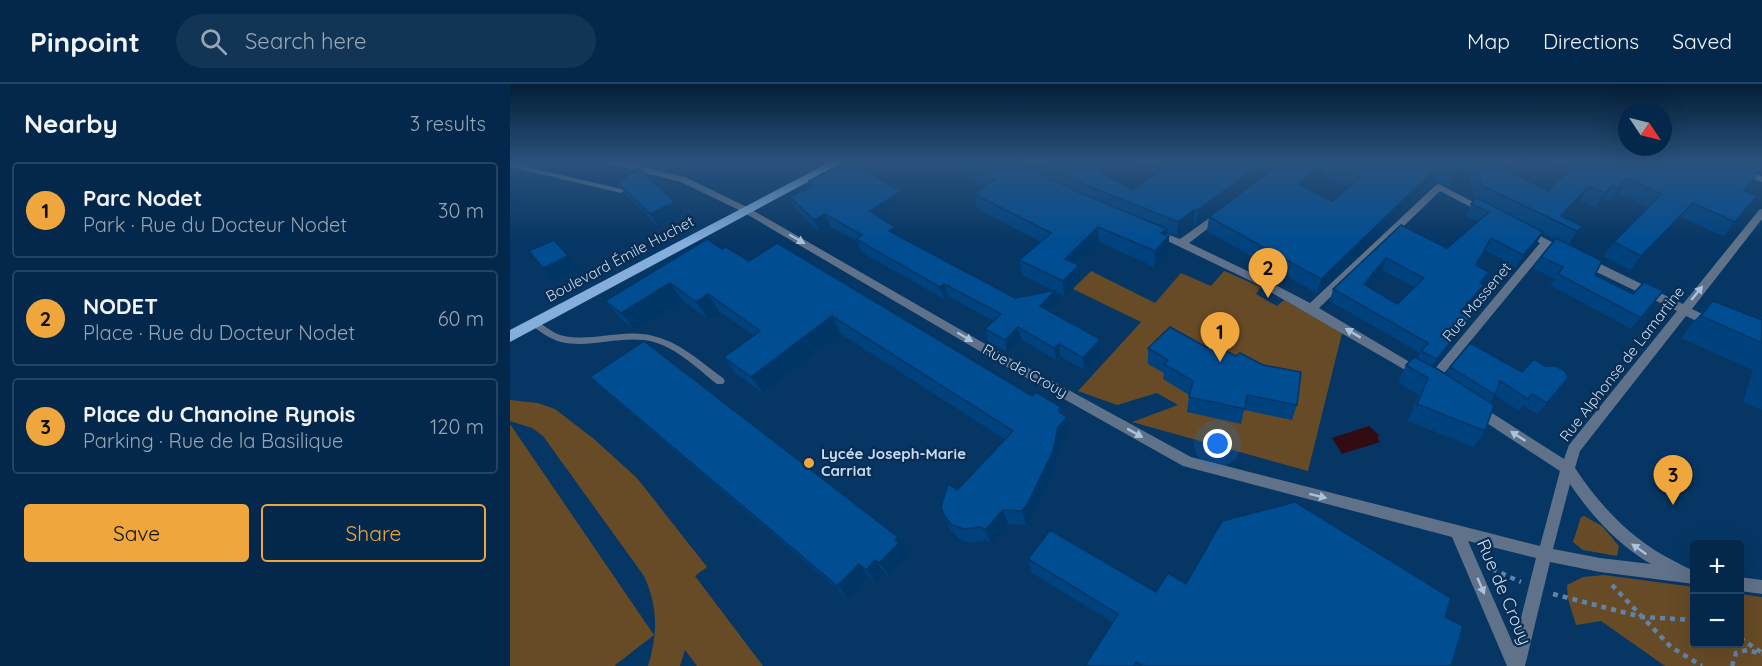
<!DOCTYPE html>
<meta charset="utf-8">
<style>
:root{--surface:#04284b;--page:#123455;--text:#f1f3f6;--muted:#97a6b5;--line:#254463;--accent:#efa73d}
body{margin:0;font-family:Quicksand,sans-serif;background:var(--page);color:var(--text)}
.controls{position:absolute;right:18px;bottom:18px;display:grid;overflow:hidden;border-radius:6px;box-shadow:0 6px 24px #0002}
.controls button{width:54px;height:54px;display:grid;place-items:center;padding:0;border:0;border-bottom:2px solid var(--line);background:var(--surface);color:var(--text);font:30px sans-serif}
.compass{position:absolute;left:1108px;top:18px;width:54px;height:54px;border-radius:50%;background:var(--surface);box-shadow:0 6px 24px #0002;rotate:125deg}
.you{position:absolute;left:708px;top:360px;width:21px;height:21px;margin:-15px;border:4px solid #fff;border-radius:50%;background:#1a73e8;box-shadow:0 0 0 9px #1a73e833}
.badge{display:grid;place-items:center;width:39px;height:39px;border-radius:50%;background:var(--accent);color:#111;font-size:20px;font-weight:700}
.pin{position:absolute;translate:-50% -50px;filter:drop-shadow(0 2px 3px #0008)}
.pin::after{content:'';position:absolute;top:32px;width:21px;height:18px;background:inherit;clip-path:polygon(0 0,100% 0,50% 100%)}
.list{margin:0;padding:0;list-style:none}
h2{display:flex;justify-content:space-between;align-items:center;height:78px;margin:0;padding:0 24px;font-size:26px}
h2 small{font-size:20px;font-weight:400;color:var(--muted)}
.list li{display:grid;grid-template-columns:39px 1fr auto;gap:18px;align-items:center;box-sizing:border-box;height:96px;margin:0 12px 12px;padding:0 12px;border:2px solid var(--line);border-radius:6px}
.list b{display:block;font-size:22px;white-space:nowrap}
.list p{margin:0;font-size:20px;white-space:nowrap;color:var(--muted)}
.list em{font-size:20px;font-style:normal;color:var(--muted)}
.actions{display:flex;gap:12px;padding:18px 24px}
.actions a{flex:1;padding:14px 0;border:2px solid var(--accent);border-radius:6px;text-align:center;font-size:21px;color:var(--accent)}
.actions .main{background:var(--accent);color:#111}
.icon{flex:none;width:33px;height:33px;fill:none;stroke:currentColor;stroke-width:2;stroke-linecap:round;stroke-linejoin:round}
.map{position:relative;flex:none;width:1252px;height:582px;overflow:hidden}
header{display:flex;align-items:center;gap:36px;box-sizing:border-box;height:84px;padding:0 30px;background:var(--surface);border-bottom:2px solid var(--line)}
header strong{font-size:28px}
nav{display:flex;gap:33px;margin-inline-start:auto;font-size:21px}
.search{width:420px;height:54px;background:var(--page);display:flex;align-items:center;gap:15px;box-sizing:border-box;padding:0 21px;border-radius:33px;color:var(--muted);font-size:22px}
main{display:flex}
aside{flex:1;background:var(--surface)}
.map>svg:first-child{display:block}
.green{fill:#674b27}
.water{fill:#330b13}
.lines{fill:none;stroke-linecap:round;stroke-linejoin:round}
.path{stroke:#5f83a9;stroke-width:4.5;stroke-dasharray:5 5;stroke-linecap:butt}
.lane{fill:#5f7289;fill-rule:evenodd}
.street{fill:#5f7289;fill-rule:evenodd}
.primary{fill:#86aedc;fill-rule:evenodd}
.wall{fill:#00427d;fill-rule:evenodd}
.shaded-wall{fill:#003666}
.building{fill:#004d91;stroke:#003666;stroke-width:1.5;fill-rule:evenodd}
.oneway{fill:#abc2dc}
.poi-dot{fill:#efa73d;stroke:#092c4f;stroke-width:2}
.labels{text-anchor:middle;stroke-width:4.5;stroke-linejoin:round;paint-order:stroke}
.street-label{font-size:15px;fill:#c4dcf8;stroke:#092c4f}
.poi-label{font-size:15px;font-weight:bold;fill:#c4dcf8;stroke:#092c4f;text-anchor:start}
.near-street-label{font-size:18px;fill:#c4dcf8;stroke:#092c4f}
</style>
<header>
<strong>Pinpoint</strong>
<div class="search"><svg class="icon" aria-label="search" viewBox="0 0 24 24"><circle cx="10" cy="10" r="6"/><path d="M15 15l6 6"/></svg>Search here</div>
<nav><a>Map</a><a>Directions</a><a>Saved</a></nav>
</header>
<main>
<aside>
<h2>Nearby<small>3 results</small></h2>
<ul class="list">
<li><span class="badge">1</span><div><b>Parc Nodet</b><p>Park · Rue du Docteur Nodet</p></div><em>30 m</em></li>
<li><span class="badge">2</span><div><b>NODET</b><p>Place · Rue du Docteur Nodet</p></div><em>60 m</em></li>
<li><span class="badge">3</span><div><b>Place du Chanoine Rynois</b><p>Parking · Rue de la Basilique</p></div><em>120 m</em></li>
</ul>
<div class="actions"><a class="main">Save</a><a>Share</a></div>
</aside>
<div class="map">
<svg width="1252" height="582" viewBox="0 0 1252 582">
<rect width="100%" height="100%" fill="#063664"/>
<path class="green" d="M581,187L645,219L671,189L701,202L714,187L751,203L746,210L767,222L774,216L832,249L798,387L622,338L668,321L647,309L607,321L568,307L631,238L563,205Z
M0,316L28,319L45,325L84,355L127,394L197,483L185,492L253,582H187L175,566L170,582H138C148,551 148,522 134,492L33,352L22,344L0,337Z
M0,340L144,551L104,582H0Z
M1074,432L1092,442L1109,462L1107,472L1073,466L1063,458L1071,433Z
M1094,491L1184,503V560H1230V510L1252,513V582H1155L1091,537L1066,541L1058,515L1057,501L1073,493Z"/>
<path class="water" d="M859,342L869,351L868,355L870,358L832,370L822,354Z"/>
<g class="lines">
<path class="path" d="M982,485L1011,498
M1102,501L1161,563L1192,582
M1043,510L1132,533L1184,536
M1230,554L1251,568
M1222,582L1226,569L1237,566L1252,570"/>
<path class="lane" d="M0,79L111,105L115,107L111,109L0,83Z
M25,237C35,241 43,250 54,252C85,258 116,243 147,253C172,260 192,279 213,294L215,297L213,300H207C188,285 168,265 144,258C113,250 81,265 51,258C40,255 31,248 22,242L21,240L22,238Z"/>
<path class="street" d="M98,78H114L177,94L239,124L498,273L681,373L1030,462L1050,387L963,330L961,326L963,322H971L1054,375L1059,361L1167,227L1070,180L1069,177L1070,174H1078L1173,220L1249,126L1252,125V135L1182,225L1205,236L1207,239L1205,242H1197L1176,232L1070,367L1065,384C1090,422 1122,456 1164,477C1171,480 1177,485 1184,486V500L1090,488L1040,478L1015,582H997L942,453L673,382L490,279L233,128L171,98L100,80ZM1060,400C1080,430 1109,462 1141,480L1090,474L1043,465ZM958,457L1026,474L1004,562Z
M1202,78H1215L1252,92V98Z
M929,100L980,127L978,129H972L930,107L809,224L913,286L915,289L913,292L909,294L743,198L639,148L644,145L670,155L708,128H714V132L679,159L750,193L800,219L926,101Z
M1015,144L1061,168L1056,171L1038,163L926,299H918L916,296L918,293L1030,159L1011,149V145Z
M1230,493L1252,496V510L1230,507Z"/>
<path class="primary" d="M320,78H335L0,258V246Z"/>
</g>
<path class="wall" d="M454,78H597L599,79V93L623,106L646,90L623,78H769L686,141L684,139L667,152L656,148L659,168L644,183L589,158L567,180L570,196L554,212L546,208L548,219L539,227L590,255L591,268L574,286L550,272L546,276L511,255L497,268L478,257L475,245L484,237L438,212L434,215L351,168L347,157L321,143L310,148L286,126L280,113L301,103L299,97L395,119L373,135L385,143L389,153L505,214L544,207L512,191L509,176L531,158L467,125L464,110L474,103L456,94L452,79Z
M772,78H1007L998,87L1038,107L1058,86L1041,78H1252V88L1249,87L1234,107L1247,112L1213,152L1171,133L1120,186L1094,172L1104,158L1138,123L1108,109L1099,118L1093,115L1085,123L1070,116L1054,133L1072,142L1059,161L1085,191L1123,210L1153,207L1121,245L1040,201L1045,195L1023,184L1031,173L1045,155L1033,149L1026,160L1006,183L975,166L966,181L973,200L974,201L968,212L952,230L954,245L923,282L936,290L940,283L1012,288L1049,306L1027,330L1013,321L1009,327L985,311L980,319L975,347L963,363L898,337L908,311L888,298L896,281L907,275L910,269L820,217L823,205L891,141L937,164L968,137L956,132L961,120L965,116L958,85L939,103L924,96L807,209L697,147L699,133ZM812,91L838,103L822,117L797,104ZM872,186L904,203L887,220L857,203Z
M108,99L173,130L148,142L116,111Z
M212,165L522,312L551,323L552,330L559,349L550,359L546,383L522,433L516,441L498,440L481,459L477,456L460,459L449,455L440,445L434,431L447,406L496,356L331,250L253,309L226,290L214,273L243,251L210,228L198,235L173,217L125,246L110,234L95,217Z
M1203,217L1251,236L1252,232V326L1233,318L1243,286L1171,254L1182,239Z
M638,264L787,321L782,336L734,326L731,340L677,328L679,311L653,295L654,289L638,280Z
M80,293L397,467L395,468L398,473L379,492L375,489L366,499L359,493L339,515L98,310Z
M518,475L646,508L676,500L935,533L941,582H575L602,538L522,489Z"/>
<path class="shaded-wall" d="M753,78H769L686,141L688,126Z
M814,78H816L812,91L785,115L788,100Z
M956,78H961L958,85L939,103L945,88Z
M999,78H1007L986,99L993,85Z
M599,79V93L590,88Z
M930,81L924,96L807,209L811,195Z
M0,91L6,98L13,127L0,131Z
M1117,94L1108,109L1099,118L1108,104Z
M1103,101L1093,115L1085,123L1095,109Z
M1079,102L1070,116L1049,138L1051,132Z
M391,107L395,119L365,140L360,127Z
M165,118L173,130L148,142L140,130Z
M1183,119L1171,133L1120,186L1131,172Z
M685,125L684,139L667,152L668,138Z
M315,130L321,143L310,148L304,136Z
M1072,142L1063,156L1058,162L1067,147Z
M385,143L390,155L379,147Z
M588,143L589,158L557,190L555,175Z
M657,145L656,156L659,152V168L644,183L645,167L651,149Z
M1033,148L1026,160L1006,183L1013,171Z
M44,156L69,185L45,197L33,184Z
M876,174L872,186L849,212L854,200Z
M569,181L570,196L554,212L553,197Z
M979,188L973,200L970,199Z
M160,199L173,217L125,246L111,229Z
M434,200L438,212L434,215L430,203Z
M974,201L968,212L944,239L950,228Z
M546,206L548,219L532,235L530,222Z
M198,210L210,228L198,235L186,218Z
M322,232L331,250L253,309L241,293Z
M960,234L954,245L920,286L927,275Z
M508,243L511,255L497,268L495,256Z
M590,255L591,268L574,286L573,274Z
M549,260L550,272L546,276L544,264Z
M551,323L553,337L557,333L559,349L550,359L546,383L522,433L516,441L512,427L548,327Z
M493,426L498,440L481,459L475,446Z
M388,453L397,467L395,468L398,473L379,492L369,479Z
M365,476L375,489L366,499L356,486Z
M349,480L359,493L339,515L327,502Z"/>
<path class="building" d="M334,78H341L391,107L360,127L385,143L379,147L505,214L546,206L530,222L590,255L573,274L549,260L544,264L508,243L495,256L475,245L491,230L434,200L430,203L346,155L352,151L315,130L304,136L280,113L303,102L299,97Z
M454,78H505L568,108L657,145L651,149L659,152L645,167L588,143L555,175L569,181L553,197L509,176L541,149L464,110L485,95L452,79Z
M527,78H597L599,79L590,88L623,106L658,81L652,78H753L688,126L685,125L668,138L576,101Z
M772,78H814L788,100L822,117L851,93L819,78H956L945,88L930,81L811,195L699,133Z
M966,78H999L993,85L1038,107L1067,78H1244L1252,81V83L1234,107L1247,112L1225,138L1183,119L1131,172L1104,158L1151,110L1117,94L1108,104L1103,101L1095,109L1079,102L1051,132L1072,142L1067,147L971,101Z
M128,84L165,118L140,130L108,99Z
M967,114L1033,148L1013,171L981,154L966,181L979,188L970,199L974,201L950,228L960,234L927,275L911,267L918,259L823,205L891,141L937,164L979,128L961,120ZM876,174L914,194L887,220L854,200Z
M1046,154L1092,177L1085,191L1123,210L1134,198L1153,207L1131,234L1048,190L1053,183L1031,173Z
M197,155L212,165L216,163L239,177L267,159L522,312L526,308L551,323L548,327L557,333L548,343L543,367L518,419L512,427L493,426L475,446L471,443L454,445L442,441L434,431L431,423L438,400L447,406L503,347L322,232L241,293L214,273L250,247L198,210L186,218L160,199L111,229L95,217Z
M44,156L58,172L33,184L19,167Z
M1203,217L1252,236V259L1191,232Z
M660,243L698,264L702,260L726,272L730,269L753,281L791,288L787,321L737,311L735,325L679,313L683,297L654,280L658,276L638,264Z
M134,257L388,453L385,456L389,459L369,479L365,476L356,486L349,480L327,502L80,293Z
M960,259L1012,288L1024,275L1035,282H1046L1055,287L1058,294L1037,319L1022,310L1018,315L990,297L985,311L940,283Z
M904,273L926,284L984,321L975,347L907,320L918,294L896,281Z
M785,418L941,514L935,533L953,542L941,582H633L626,578L624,582H575L608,530L518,475L540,446L646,508L658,489L676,500L712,437Z"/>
<defs><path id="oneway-solid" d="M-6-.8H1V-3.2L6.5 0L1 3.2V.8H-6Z" transform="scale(1.5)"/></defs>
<g class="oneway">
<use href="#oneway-solid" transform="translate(287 155) rotate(30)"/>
<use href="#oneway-solid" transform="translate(1187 209) rotate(-51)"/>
<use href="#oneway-solid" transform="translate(843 249) rotate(-149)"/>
<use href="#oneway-solid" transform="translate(455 253) rotate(30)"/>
<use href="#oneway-solid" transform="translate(625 349) rotate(29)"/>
<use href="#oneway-solid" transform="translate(1008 352) rotate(-147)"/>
<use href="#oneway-solid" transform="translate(808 412) rotate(14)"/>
<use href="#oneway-solid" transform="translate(1129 465) rotate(-145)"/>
<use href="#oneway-solid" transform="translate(971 502) rotate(67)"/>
</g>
<linearGradient id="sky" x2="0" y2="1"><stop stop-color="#031e37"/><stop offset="0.49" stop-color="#2a527d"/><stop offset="1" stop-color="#2a527d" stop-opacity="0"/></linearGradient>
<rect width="1252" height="159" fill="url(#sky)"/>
<circle class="poi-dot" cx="299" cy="379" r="6"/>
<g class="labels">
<g class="street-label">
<text transform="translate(110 175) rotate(-28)" y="5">Boulevard Émile Huchet</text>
<text transform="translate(967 218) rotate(-50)" y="5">Rue Massenet</text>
<text transform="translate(1112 280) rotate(-52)" y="5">Rue Alphonse de Lamartine</text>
<text transform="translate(515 287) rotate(29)" y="5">Rue de Crouy</text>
</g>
<g class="poi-label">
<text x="311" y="375">Lycée Joseph-Marie<tspan x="311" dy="17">Carriat</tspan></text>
</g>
<g class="near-street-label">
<text transform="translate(994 508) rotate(67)" y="6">Rue de Crouy</text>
</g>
</g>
</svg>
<div class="controls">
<button>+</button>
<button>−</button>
</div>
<svg class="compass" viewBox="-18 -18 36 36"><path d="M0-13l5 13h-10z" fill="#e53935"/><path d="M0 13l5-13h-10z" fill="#97a6b5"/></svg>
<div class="you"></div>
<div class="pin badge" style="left:710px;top:278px">1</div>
<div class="pin badge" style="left:758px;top:214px">2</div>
<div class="pin badge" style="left:1163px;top:421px">3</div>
</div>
</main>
